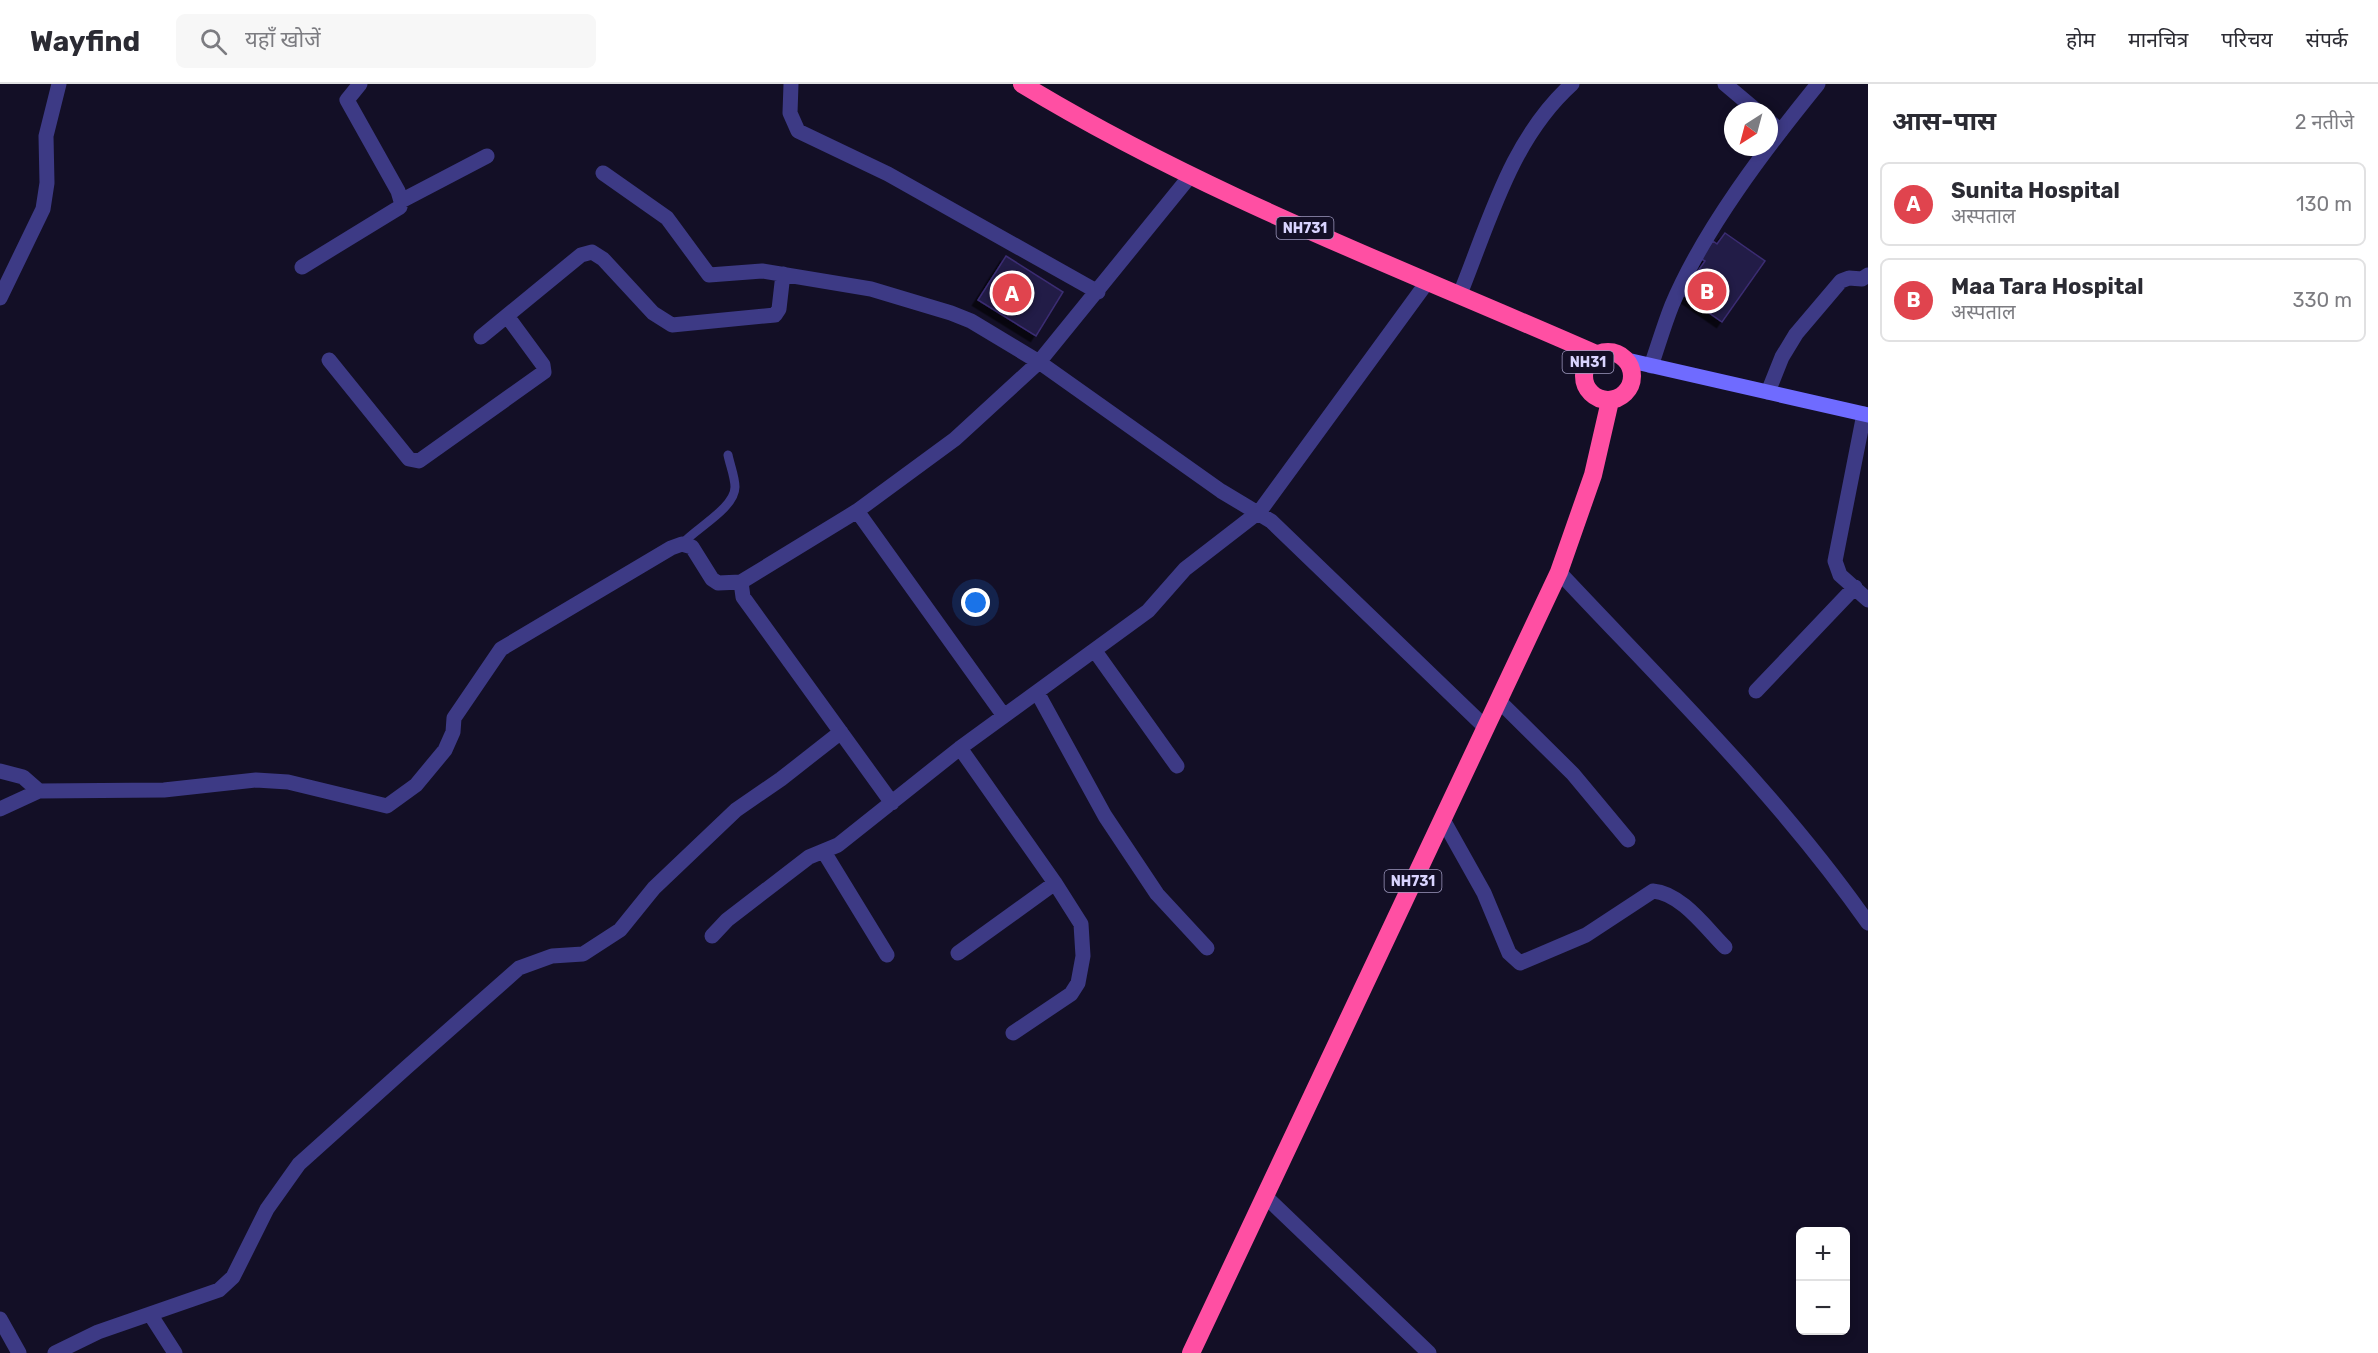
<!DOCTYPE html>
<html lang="hi">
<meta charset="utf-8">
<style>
:root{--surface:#fff;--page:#f7f7f7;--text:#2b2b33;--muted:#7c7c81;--line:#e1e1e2;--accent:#0b8043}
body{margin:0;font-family:Rubik,"Noto Sans Devanagari",sans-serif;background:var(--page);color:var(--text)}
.controls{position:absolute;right:18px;bottom:18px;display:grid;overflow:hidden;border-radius:9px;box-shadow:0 3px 9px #0003}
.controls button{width:54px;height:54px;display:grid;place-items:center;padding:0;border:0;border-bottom:2px solid var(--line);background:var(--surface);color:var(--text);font:30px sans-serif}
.compass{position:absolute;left:1724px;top:18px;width:54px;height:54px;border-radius:50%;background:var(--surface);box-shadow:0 3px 9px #0003;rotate:216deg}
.you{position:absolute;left:976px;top:519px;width:21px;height:21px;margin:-15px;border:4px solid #fff;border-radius:50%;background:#1a73e8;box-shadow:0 0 0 9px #1a73e833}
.badge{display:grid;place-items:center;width:39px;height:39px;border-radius:50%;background:var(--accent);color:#fff;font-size:20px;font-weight:700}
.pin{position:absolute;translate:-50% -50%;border:3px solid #fff;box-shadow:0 2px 6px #0006}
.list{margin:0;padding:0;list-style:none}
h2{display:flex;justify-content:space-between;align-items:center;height:78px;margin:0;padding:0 24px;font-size:26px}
h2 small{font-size:20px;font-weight:400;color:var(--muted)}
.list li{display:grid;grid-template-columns:39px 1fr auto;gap:18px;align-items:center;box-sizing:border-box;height:84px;margin:0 12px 12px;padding:0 12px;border:2px solid var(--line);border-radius:9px}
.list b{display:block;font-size:22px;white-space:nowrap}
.list p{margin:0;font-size:20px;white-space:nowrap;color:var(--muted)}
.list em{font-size:20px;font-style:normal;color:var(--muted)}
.icon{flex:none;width:33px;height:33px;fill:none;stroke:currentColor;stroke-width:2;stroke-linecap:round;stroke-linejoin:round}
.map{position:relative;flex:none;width:1868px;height:1269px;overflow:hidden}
header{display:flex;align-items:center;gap:36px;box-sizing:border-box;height:84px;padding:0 30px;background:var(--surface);border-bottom:2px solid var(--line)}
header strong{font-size:28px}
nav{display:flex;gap:33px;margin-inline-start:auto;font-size:21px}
.search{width:420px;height:54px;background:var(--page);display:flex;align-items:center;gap:15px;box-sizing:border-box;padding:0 21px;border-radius:9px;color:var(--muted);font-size:22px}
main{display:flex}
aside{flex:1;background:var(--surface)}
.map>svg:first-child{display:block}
.building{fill:#241b47;stroke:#3b2d73;stroke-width:1.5;filter:url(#shadow)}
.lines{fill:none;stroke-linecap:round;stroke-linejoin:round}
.lane{stroke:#3d3a85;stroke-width:9}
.street{stroke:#3d3a85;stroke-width:15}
.secondary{stroke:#6f6bff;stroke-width:15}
.highway{stroke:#ff4fa3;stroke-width:18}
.labels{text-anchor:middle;stroke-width:5;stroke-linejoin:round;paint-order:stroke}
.shield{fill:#130f26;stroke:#9e99be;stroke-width:1.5}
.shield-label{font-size:14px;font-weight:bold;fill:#d9d4ff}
</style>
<header>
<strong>Wayfind</strong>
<div class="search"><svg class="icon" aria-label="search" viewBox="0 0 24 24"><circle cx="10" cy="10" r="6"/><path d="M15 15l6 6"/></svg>यहाँ खोजें</div>
<nav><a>होम</a><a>मानचित्र</a><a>परिचय</a><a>संपर्क</a></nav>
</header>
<main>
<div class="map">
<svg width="1868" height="1269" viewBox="0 0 1868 1269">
<defs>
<filter id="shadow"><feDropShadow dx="-5.5" dy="5.5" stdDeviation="0" flood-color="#0009"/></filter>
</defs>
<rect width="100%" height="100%" fill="#130f26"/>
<path class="building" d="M1725,149L1765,177L1722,238L1682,210L1705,177L1700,174L1713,157L1717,160Z
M1006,172L1063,208L1036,252L978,216Z"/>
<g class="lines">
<path class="lane" d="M682,460C696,444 735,424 735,403C735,393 730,381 728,371"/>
<path class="street" d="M791,0L790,29L798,47L888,90L1098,208
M1725,0L1757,27
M1769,37L1781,47
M603,89L667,134L709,191L762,187L871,205L951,229L971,237L1039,278L1221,407L1271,437L1485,643
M401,117L487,72
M302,183L400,123L401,117L398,107L347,16L360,0
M1460,210C1490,136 1511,55 1572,0
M0,214L43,125L47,99L46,52L59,0
M481,253L581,171L592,168L603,175L653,229L672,241L775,231L779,225L783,190
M329,276L409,375L419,377L544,288L543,281L507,232
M1651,282C1658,262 1664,241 1672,221C1704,145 1766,64 1818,0
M1768,308L1782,273L1796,250L1841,197L1849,194L1862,195L1868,191
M1864,330L1835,477L1840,491L1868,516
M857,427L1004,632
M1559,488C1665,601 1779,712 1868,839
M1095,567L1177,682
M1756,607L1855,503
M1037,608L1105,732L1157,810L1207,864
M1498,616L1573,690L1628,756
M960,664L1055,799L1081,840L1083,872L1078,899L1071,910L1013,949
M0,687L23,693L39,707
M892,719L743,513L741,498L857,427L955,355L1039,278L1191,91
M0,725L39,707L164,706L256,696L288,698L387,722L416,701L445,666L453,648L454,634L501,565L671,464L682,460L692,463L712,495L718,499L741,498
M1442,734L1484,809L1509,869L1520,879L1586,851L1653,807C1681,809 1706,844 1725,863
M824,768L887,871
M712,852L727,836L809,773L838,761L960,664L1148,527L1185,485L1260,427L1428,197
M958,869L1055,799
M1266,1113L1429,1269
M150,1230L175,1269
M0,1235L19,1269
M55,1269L98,1248L219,1206L233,1193L267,1125L299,1080L407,983L519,884L552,872L583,870L620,846L654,804L736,726L781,695L841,648"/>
<path class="secondary" d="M1627,276L1868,331"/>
<path class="highway" d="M1022,0C1203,110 1403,185 1596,270
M1584 292a24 24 0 1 1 48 0a24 24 0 1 1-48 0Z
M1191,1269L1559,488L1593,391L1610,317"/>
</g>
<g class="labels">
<g class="shield">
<rect x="1276.5" y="133" width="57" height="22" rx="4.5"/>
<rect x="1562.5" y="267" width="51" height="22" rx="4.5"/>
<rect x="1384.5" y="786" width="57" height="22" rx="4.5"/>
</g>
<g class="shield-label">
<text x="1305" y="149">NH731</text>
<text x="1588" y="283">NH31</text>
<text x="1413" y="802">NH731</text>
</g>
</g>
</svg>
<div class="controls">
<button>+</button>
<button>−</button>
</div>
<svg class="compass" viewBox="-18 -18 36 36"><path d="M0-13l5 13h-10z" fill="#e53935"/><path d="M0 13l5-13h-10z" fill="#7c7c81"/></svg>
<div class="you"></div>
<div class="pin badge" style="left:1012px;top:209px;background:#e0444e">A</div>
<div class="pin badge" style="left:1707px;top:207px;background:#e0444e">B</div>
</div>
<aside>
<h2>आस-पास<small>2 नतीजे</small></h2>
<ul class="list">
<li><span class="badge" style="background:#e0444e">A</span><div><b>Sunita Hospital</b><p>अस्पताल</p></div><em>130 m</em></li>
<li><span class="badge" style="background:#e0444e">B</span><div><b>Maa Tara Hospital</b><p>अस्पताल</p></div><em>330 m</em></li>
</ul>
</aside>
</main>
